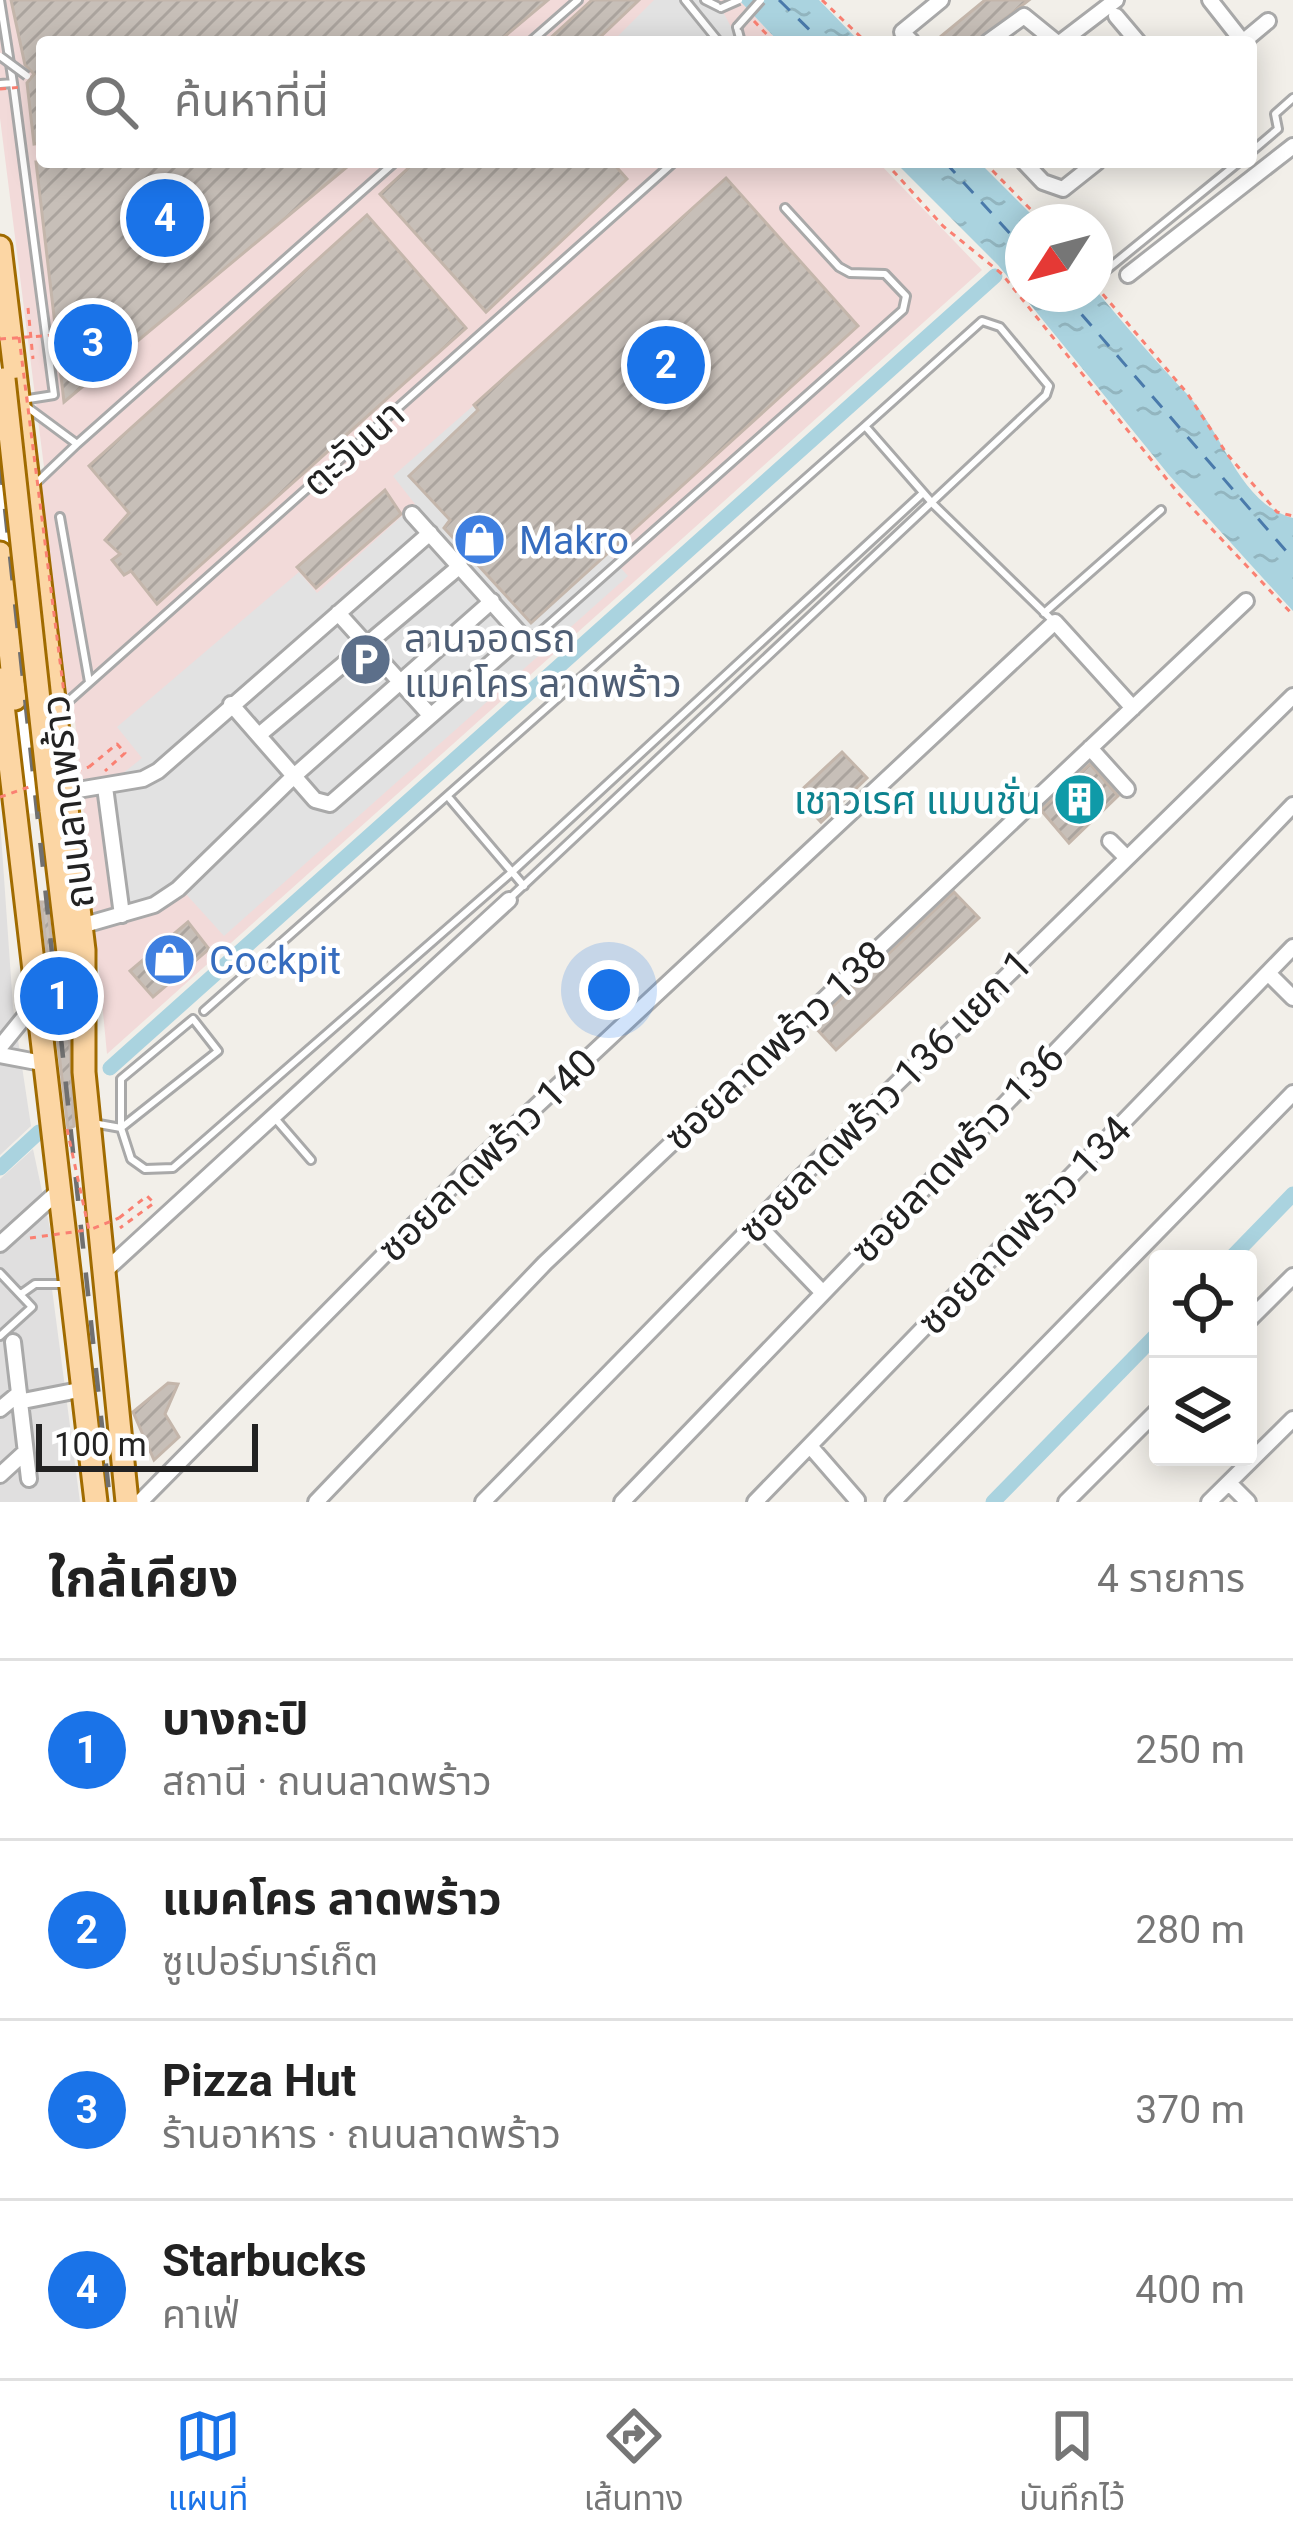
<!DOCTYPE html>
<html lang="th">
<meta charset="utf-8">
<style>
:root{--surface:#fff;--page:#f6f6f6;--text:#222;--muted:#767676;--line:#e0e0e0;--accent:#1a73e8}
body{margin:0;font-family:Roboto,"Noto Sans Thai",sans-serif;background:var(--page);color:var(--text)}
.controls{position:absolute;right:36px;bottom:36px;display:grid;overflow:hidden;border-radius:12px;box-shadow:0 6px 30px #0003}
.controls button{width:108px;height:108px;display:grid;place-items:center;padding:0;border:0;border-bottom:3px solid var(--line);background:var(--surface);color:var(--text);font:60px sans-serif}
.compass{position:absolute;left:1005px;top:204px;width:108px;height:108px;border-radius:50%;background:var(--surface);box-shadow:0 6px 30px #0003;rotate:234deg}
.scale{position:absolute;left:36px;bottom:30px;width:222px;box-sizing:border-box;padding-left:12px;border:6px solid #222;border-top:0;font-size:33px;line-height:42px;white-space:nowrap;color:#222;-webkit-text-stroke:9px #fff;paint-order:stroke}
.you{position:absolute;left:609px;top:990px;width:42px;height:42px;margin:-30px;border:9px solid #fff;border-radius:50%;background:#1a73e8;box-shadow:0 0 0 18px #1a73e833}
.badge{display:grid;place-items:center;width:78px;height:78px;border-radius:50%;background:var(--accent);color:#fff;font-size:39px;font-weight:700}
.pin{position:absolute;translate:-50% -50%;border:6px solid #fff;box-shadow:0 3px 12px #0006}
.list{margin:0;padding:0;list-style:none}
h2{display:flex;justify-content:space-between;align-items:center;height:156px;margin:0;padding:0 48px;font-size:51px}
h2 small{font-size:39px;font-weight:400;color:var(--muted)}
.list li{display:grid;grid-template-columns:78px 1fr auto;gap:36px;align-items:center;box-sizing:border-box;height:180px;padding:0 48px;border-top:3px solid var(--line)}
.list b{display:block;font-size:45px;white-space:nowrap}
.list p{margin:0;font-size:39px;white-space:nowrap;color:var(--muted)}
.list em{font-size:39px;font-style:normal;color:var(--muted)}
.icon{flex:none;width:66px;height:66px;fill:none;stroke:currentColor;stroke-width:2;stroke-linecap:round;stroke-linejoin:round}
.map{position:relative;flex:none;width:1293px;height:1502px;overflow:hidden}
.search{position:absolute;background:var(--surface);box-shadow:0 6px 30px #0003;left:36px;right:36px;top:36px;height:132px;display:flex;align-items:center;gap:30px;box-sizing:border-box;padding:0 42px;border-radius:12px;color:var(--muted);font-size:45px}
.sheet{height:876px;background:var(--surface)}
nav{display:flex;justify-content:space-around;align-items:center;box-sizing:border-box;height:168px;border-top:3px solid var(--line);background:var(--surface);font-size:33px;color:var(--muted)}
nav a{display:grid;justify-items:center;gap:6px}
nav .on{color:var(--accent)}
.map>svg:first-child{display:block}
.residential{fill:#e0dfdf}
.commercial{fill:#f2dad9}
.parking{fill:#e2e2e2}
.water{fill:url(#water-ripples)}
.pier{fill:#fff}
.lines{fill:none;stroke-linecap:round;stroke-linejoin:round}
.canal{stroke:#aad3df;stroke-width:15}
.ferry{stroke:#4a7aab;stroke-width:3;stroke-dasharray:15 12;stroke-linecap:butt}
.building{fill:url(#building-hatch);stroke:#c4b6ab;stroke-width:3}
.lane-casing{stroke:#a9a9a9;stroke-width:12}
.street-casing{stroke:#a9a9a9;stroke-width:20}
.primary-casing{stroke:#a06b00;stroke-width:27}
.path{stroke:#fa8072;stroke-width:3;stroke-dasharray:6 6;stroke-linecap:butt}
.lane{stroke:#fff;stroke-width:6}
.street{stroke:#fff;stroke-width:14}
.primary{stroke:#fcd6a4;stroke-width:21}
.rail{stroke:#707070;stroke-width:4.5;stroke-dasharray:24 24;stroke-linecap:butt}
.lane-bridge-casing{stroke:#a9a9a9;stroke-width:12;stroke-linecap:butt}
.primary-bridge-casing{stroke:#a06b00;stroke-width:27;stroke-linecap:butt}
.path-bridge{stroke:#fa8072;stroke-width:3;stroke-dasharray:6 6;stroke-linecap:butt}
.lane-bridge{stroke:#fff;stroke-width:6}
.primary-bridge{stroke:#fcd6a4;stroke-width:21}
.labels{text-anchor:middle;stroke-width:9;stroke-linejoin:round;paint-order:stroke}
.street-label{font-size:39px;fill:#222;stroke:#fff}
.shop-label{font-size:39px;fill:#366cbe;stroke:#fff;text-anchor:start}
.service-label{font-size:39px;fill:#4e5e75;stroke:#fff;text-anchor:start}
.culture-label{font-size:39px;fill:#0d838f;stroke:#fff;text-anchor:end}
</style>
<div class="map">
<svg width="1293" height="1502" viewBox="0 0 1293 1502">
<defs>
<pattern id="water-ripples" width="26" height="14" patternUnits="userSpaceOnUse" patternTransform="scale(3)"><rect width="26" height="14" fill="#aad3df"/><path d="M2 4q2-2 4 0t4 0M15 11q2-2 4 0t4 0" fill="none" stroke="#92b5bf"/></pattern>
<pattern id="building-hatch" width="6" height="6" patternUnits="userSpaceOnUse" patternTransform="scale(3)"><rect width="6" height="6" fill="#c7bfb8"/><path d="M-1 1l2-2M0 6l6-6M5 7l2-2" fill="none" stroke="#aba49e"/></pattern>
</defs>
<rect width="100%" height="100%" fill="#f2efe9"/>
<path class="residential" d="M0,820L13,1007L31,1126L0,1155Z
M33,1149L61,1280L52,1289L80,1502H0V1179Z"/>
<path class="commercial" d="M0,0H739L779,42H42V162H878L982,270L107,1054L73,700L56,713L29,489L45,475L0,118Z"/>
<path class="parking" d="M654,0H705L721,8L739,42H612Z
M474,405L628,576L224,936L176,883L124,911L107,786L142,758L117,727L299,572L317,593L415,504L393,476Z"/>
<path class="water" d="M739,0H819L860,42H779Z
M895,162H979L1039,222H1023V294H1095V289C1125,325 1155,361 1187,394C1223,432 1239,504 1293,518V611L1169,475L998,265Z"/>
<path class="pier" d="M0,282L59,812L23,814L0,607Z"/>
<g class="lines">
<path class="canal" d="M110,1068L995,276
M0,1168L39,1132
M1230,1259L1293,1194
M993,1502L1158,1333"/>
<path class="ferry" d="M779,0L822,42
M945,162L1023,248
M1064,294L1293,559"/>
</g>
<path class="building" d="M11,0H548L498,42H42V143L34,144L27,83L34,74L25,65Z
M592,0H639L595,42H546Z
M985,0H1029L975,42H934Z
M36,162H353L64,402Z
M415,162H612L627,179L486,312L380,194Z
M726,178L858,326L531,623L444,528L450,520L409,476L478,410L474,405Z
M367,215L466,328L157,604L131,571L124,575L112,560L120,554L105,540L129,513L89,466Z
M385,490L401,514L316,588L297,567Z
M842,752L867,778L821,822L796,795Z
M1090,764L1118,796L1069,843L1041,810Z
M954,892L979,918L836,1050L813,1025Z
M41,902H47L60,1014L69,1026L74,1126L68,1129Z
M188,922L209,949L153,997L130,971Z
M168,1383L178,1384L165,1414L179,1437L154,1460L133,1412Z"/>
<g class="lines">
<defs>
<path id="lane" d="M0,0L13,83L0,84
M685,0L719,42
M705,0L721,8
M737,27L741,42
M530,42L578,0
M13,83L54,395L22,400
M1251,152L1278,129L1275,114L1293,98
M1104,272L1239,162
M27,407L77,444L395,162
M36,483L77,444
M60,517L89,682
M1044,613L1161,510
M522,636L537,635L903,310L906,296L885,274L850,273L839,267L785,208
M63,706L674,162
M450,799L524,886
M510,898L1046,395L1049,386L1000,327L982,321L865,426
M204,1011L865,426L934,505L1052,620
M193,1019L218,1051L121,1128V1079Z
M273,1116L311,1160
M93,1123L121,1128L131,1159L145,1169L173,1168L512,872L923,493
M0,1273L32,1307L0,1336
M21,1294L35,1284H68"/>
<path id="street" d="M1210,0L1243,42
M1116,16L1138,42
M1244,41L1268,21
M912,42L902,32L941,0
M988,42L1024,16L1056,42
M1061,42L1116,0
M1024,162L1043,182L1063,189L1097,162
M1128,275L1293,146
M338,613L430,715
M231,704L315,800L330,804L522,636L412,514
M259,735L460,566
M1090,748L1127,789
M105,787L122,915
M66,792L143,779L158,771L430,533
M1110,841L1127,858
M81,926L154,905L178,889L294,776L492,601
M1268,973L1293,998
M0,1047L35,1004
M0,1055L42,1063
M756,1223L823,1293
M0,1244L62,1188
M105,1271L509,900
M1248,1321L1293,1276
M13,1342L29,1479
M18,1402L84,1389
M0,1409L17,1395
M810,1446L857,1500
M0,1475L24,1453
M1229,1483L1248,1502
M140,1502L470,1168L1055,622L1133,708
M316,1502L545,1263L1246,601
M483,1502L792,1186L1293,696
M622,1502L1293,805
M755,1502L1293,947
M893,1502L1293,1093
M1066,1502L1158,1410
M1209,1502L1293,1419"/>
<path id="primary" d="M0,247L84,950V1072L127,1502
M0,553L15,699
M0,679L96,1502
M51,810L75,1012"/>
</defs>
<use href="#lane" class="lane-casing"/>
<use href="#street" class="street-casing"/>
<use href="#primary" class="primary-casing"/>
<path class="path" d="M822,0L866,42
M754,21L774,42
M885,162L943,226L1002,274L1178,493L1293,615
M984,162L1043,222
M1095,285L1187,393L1227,454L1277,512L1293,516
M28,308L33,359
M89,767L117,744L125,753L105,771
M119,1218L147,1196L154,1203L120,1228"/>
<use href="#lane" class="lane"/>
<use href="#street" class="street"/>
<use href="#primary" class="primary"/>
<path class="rail" d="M0,461L110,1502"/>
<defs>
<path id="lane-bridge" d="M721,8L739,0
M737,27L761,0
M0,56L27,76"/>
<path id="primary-bridge" d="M4,379L51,810"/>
</defs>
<use href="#lane-bridge" class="lane-bridge-casing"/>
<use href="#primary-bridge" class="primary-bridge-casing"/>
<path class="path-bridge" d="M0,89L22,87
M19,337L74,772
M0,339L56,335
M64,775L89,767
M0,797L32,786
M67,1129L89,1230L119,1218
M30,1238L87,1230"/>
<use href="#lane-bridge" class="lane-bridge"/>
<use href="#primary-bridge" class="primary-bridge"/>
</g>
<defs>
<symbol id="shop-disc" viewBox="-11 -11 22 22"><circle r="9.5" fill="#3f7fe0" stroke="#fff"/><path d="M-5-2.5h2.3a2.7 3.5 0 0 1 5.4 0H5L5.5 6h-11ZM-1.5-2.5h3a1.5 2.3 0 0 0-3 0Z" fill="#fff"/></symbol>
<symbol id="parking-disc" viewBox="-11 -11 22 22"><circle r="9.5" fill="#5c6f8a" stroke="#fff"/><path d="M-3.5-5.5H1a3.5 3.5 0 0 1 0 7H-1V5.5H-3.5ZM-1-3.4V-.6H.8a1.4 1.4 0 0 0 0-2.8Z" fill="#fff"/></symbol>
<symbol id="building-disc" viewBox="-11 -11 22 22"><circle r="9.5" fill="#0f9aa8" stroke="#fff"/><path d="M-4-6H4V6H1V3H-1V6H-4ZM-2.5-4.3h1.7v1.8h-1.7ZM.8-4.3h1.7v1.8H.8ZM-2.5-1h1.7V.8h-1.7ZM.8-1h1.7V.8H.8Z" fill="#fff"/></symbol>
</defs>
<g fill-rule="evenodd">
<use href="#shop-disc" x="450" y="510" width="59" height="59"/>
<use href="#parking-disc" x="336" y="630" width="59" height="59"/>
<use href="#building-disc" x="1050" y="770" width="59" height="59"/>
<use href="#shop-disc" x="140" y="930" width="59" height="59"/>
</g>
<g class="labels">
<g class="street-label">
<text transform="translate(353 448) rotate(-42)" y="14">ตะวันนา</text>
<text transform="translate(67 802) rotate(-97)" y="14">ถนนลาดพร้าว</text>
<text transform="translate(775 1045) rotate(-43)" y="14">ซอยลาดพร้าว 138</text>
<text transform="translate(885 1096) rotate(-45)" y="14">ซอยลาดพร้าว 136 แยก 1</text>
<text transform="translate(957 1153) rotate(-46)" y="14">ซอยลาดพร้าว 136</text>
<text transform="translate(487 1155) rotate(-44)" y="14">ซอยลาดพร้าว 140</text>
<text transform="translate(1024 1225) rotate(-46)" y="14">ซอยลาดพร้าว 134</text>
</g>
<g class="shop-label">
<text x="519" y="554">Makro</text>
<text x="209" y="974">Cockpit</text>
</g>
<g class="service-label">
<text x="404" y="652">ลานจอดรถ<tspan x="404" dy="45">แมคโคร ลาดพร้าว</tspan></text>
</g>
<g class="culture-label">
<text x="1041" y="814">เชาวเรศ แมนชั่น</text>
</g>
</g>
</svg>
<div class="controls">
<button><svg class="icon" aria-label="locate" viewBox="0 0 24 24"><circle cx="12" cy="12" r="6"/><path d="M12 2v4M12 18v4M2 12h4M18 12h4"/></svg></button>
<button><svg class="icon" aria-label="layers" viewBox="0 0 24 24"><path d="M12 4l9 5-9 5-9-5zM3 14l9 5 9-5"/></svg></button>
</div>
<svg class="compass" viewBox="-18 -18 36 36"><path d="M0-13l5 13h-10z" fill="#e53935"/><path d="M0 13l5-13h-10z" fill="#767676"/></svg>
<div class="scale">100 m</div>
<div class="you"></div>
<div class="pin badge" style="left:59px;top:996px">1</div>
<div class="pin badge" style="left:666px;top:365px">2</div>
<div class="pin badge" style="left:93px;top:343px">3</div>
<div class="pin badge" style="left:165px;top:218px">4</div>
<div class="search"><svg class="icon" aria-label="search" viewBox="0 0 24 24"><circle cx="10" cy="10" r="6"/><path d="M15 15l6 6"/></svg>ค้นหาที่นี่</div>
</div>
<section class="sheet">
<h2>ใกล้เคียง<small>4 รายการ</small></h2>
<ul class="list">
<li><span class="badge">1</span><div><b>บางกะปิ</b><p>สถานี · ถนนลาดพร้าว</p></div><em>250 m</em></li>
<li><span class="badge">2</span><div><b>แมคโคร ลาดพร้าว</b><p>ซูเปอร์มาร์เก็ต</p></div><em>280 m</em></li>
<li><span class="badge">3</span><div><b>Pizza Hut</b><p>ร้านอาหาร · ถนนลาดพร้าว</p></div><em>370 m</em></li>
<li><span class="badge">4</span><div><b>Starbucks</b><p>คาเฟ่</p></div><em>400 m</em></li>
</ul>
</section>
<nav>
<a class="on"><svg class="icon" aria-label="map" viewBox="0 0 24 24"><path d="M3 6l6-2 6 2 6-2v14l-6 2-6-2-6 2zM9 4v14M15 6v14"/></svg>แผนที่</a>
<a><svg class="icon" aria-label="directions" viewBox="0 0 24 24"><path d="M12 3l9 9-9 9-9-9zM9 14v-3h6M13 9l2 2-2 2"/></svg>เส้นทาง</a>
<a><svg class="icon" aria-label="saved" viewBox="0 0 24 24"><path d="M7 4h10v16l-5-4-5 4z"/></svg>บันทึกไว้</a>
</nav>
